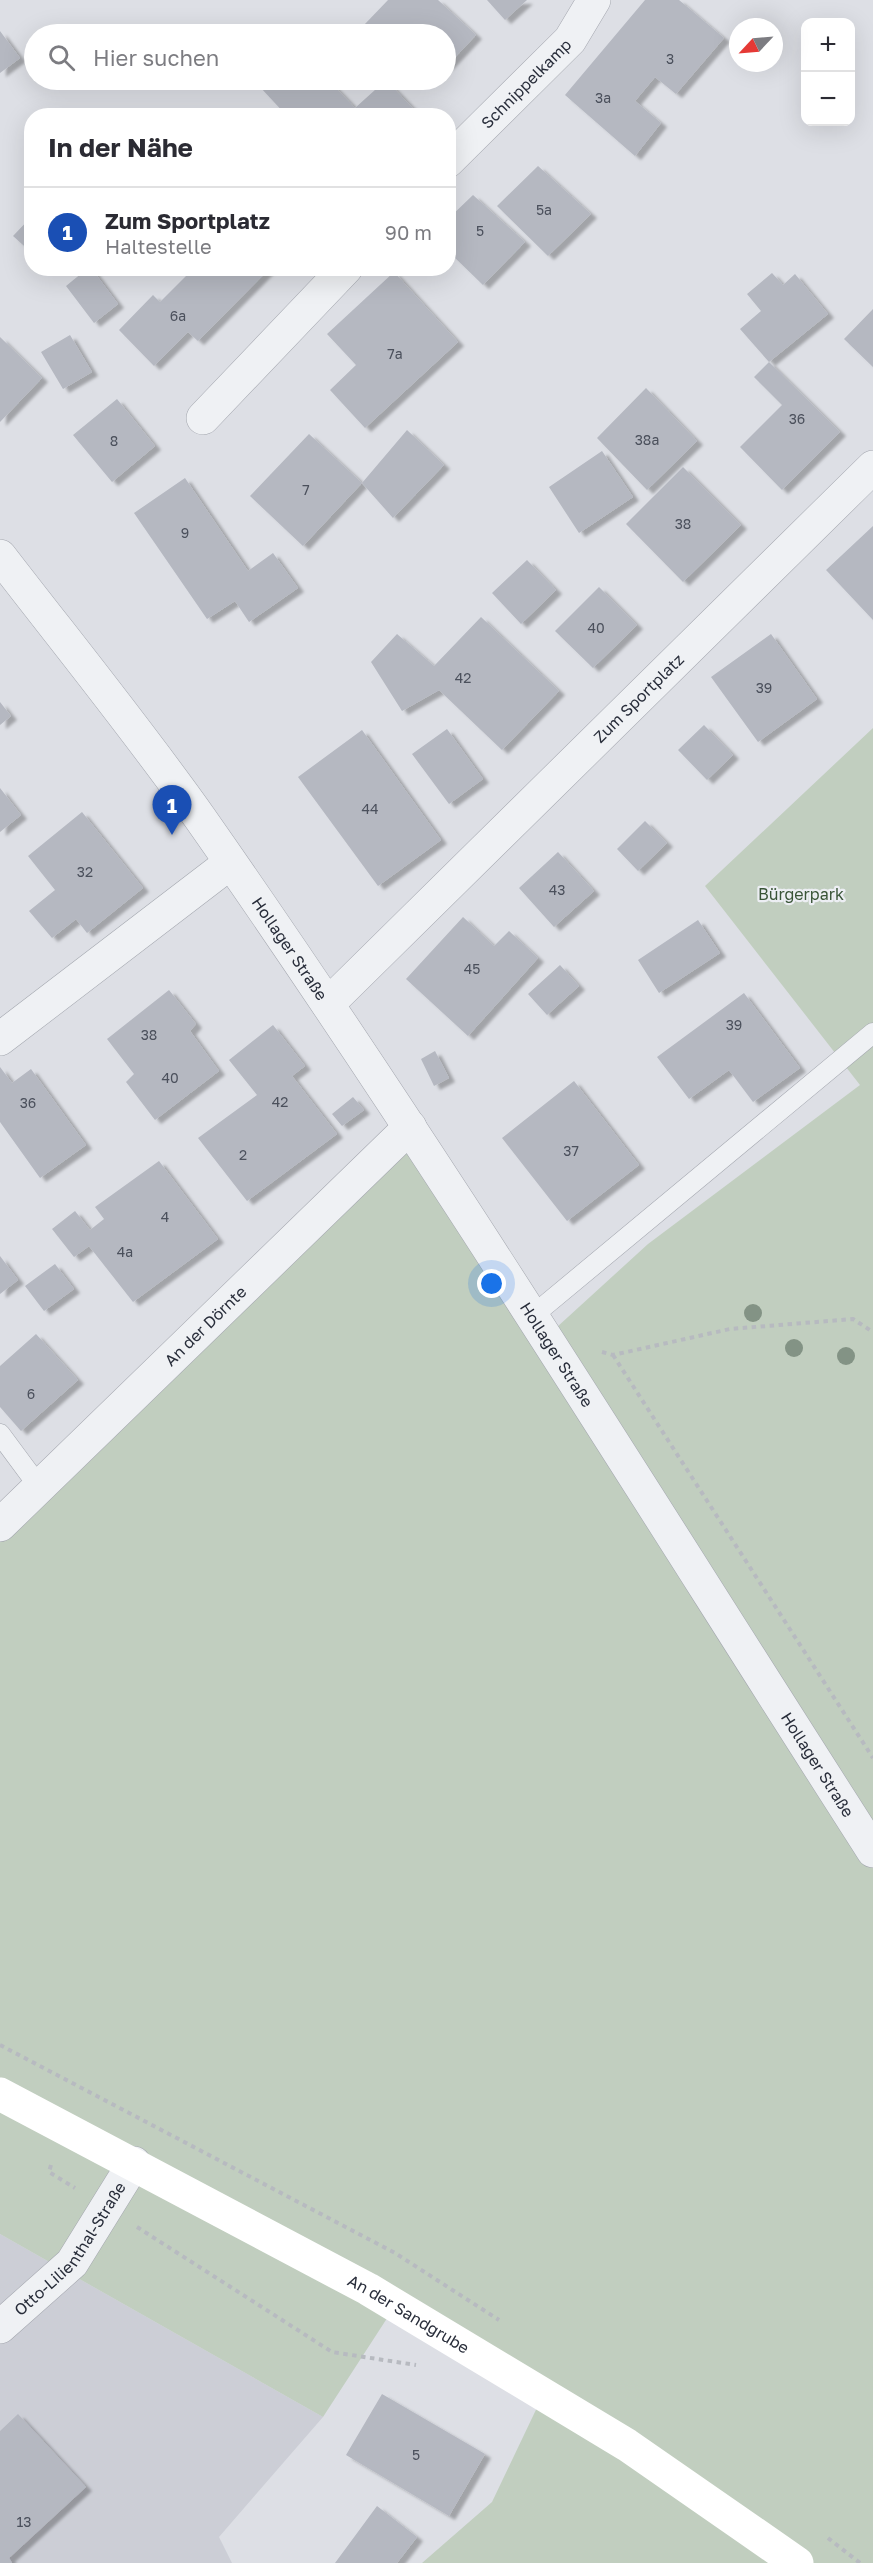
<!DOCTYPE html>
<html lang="de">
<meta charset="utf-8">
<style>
:root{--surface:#fff;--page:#f2f2f3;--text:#2b2b33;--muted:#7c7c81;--line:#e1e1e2;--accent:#2563eb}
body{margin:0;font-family:"Golos Text",sans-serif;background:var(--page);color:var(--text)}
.controls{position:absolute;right:18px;top:18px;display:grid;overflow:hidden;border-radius:12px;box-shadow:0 6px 24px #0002}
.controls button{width:54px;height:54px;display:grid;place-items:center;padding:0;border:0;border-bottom:2px solid var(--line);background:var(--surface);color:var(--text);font:30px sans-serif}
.compass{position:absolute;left:729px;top:18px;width:54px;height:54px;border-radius:50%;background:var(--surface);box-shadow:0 6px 24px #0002;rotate:244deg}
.you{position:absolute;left:492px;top:1284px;width:21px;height:21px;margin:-15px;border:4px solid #fff;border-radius:50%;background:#1a73e8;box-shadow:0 0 0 9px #1a73e833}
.badge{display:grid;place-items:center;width:39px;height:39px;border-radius:50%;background:var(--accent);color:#fff;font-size:20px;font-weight:700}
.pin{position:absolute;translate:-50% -50px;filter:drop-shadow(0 2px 3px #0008)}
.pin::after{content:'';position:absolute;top:32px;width:21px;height:18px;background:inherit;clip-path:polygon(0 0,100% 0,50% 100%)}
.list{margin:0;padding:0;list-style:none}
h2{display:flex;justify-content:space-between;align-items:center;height:78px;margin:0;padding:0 24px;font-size:26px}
h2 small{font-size:20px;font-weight:400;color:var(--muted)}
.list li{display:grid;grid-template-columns:39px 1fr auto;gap:18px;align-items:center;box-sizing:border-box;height:90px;padding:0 24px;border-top:2px solid var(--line)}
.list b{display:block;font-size:22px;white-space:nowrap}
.list p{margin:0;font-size:20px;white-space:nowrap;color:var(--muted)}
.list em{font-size:20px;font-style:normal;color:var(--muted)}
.icon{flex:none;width:33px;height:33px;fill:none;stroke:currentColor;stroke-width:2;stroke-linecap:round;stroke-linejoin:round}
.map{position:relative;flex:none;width:873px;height:2563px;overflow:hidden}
.search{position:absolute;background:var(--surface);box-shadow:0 6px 24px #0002;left:24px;top:24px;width:432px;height:66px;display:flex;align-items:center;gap:15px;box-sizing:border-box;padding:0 21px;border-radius:33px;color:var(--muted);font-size:22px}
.panel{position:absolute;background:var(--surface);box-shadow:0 6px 24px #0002;left:24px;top:108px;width:432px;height:168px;border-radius:24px}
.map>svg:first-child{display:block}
.built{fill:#ccced6}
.green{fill:#c1cebf}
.building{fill:#b5b8c1;filter:url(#shadow)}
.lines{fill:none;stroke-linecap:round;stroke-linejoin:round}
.service-casing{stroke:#a3a6ae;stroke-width:21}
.minor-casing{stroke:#a3a6ae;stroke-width:34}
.tertiary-casing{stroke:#a3a6ae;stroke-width:34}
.path{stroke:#b7bac0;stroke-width:4;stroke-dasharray:4.5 4.5;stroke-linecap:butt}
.service{stroke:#eff1f4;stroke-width:20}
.minor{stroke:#eff1f4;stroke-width:33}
.tertiary{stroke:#eff1f4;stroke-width:33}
.secondary{stroke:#fff;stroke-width:33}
.tree{fill:#839385}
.labels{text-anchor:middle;stroke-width:4.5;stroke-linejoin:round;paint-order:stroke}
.number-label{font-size:14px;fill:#4b505c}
.street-label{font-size:16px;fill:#282d3a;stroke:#eceef3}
.park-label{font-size:16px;fill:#395437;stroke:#eceef3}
</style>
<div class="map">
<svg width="873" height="2563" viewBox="0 0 873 2563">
<defs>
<filter id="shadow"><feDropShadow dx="6" dy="4" stdDeviation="1.5" flood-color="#0004"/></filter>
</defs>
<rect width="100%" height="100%" fill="#dddfe5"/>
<path class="built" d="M0,2234L323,2417L219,2537L232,2563H0Z"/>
<path class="green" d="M873,728V2563H422L492,2502L543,2395L395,2306L323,2417L0,2234V1527L410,1127L545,1338L648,1244L860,1085L705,886Z"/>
<path class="building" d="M388,0H438L476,35L446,67V34H374L364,25Z
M487,0H527L505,20Z
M645,0H679L724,38L676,94L655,77L635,101L661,123L635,156L565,95Z
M0,31L20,58L0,73Z
M269,80H328L355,108L386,80L420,116H287L260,87Z
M538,166L591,214L548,256L497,206Z
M473,195L525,242L483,285L448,251V219Z
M32,216V253L13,236Z
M88,268H91L118,304L94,323L66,286Z
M194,268H270L198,341L188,332L154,366L119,330L153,295L160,302Z
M394,272L458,342L365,428L330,390L356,365L327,334Z
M772,273L783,285L795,274L828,314L769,362L840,432L782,490L740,447L782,405L754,377L769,362L740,329L761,311L747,294Z
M873,309V367L844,339Z
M70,335L92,372L63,389L41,352Z
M0,337L42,378L0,422Z
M646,388L697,441L647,490L597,438Z
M117,399L155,446L112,482L73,435Z
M407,430L444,465L393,518L362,483Z
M309,434L362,483L303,546L250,496Z
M602,451L633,497L579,533L549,487Z
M683,467L741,525L683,582L626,524Z
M185,478L248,571L273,553L298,588L249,622L235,601L207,619L134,513Z
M873,526V620L826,570Z
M527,560L556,590L521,624L492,593Z
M599,587L637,625L593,668L555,631Z
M481,617L559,691L502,750L439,690L402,711L371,662L397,634L434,666Z
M771,634L817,699L758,742L711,677Z
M0,702L11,716L0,725Z
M704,725L733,755L707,780L678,750Z
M447,729L483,779L449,804L412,754Z
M362,730L441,840L378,886L298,777Z
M0,788L21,815L0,832Z
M82,812L143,888L87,933L76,919L52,938L29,911L55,890L28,856Z
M645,821L667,843L638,871L617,849Z
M558,852L594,891L554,927L519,888Z
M463,917L494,946L509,931L538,958L468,1036L406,979Z
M698,920L720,953L659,993L638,960Z
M560,965L579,986L547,1015L528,994Z
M169,990L196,1024L190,1031L219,1071L155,1120L126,1082L134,1074L107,1039Z
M744,993L800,1068L753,1102L729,1070L689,1099L657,1057Z
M273,1025L305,1066L292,1076L337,1134L247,1201L198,1138L257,1095L229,1060Z
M435,1051L449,1078L434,1086L421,1059Z
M0,1067L12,1083L31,1069L86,1145L40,1178L0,1122Z
M574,1081L639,1165L567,1221L502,1138Z
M353,1097L364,1110L342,1126L332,1114Z
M159,1161L218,1239L133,1302L89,1246L74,1257L52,1229L75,1211L90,1230L104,1219L95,1207Z
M0,1256L18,1280L0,1294Z
M55,1264L74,1289L44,1311L25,1286Z
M36,1334L78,1380L21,1431L0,1407V1366Z
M382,2394L485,2454L449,2516L346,2455Z
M18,2414L86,2487L9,2558L12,2563H0V2431Z
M377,2506L417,2537L397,2563H335Z"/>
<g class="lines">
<defs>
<path id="service" d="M531,1317L873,1033
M0,1434L40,1488"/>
<g id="minor">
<path id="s1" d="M448,161L570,40L594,0"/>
<path d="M203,418L346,268"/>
<path id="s2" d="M328,1004L873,467"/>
<path d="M0,1039L230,863"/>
<path id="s3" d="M0,1525L410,1127"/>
<path id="s4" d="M0,2327L72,2263L134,2163"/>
</g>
<g id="tertiary">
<path id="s5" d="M0,556C67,643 137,729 200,818C436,1155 651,1505 873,1851"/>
</g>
</defs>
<use href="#service" class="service-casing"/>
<use href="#minor" class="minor-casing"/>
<use href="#tertiary" class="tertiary-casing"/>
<path class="path" d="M602,1352L613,1355L730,1329L853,1319L873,1332
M613,1355L873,1758
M0,2045L395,2253L499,2320
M51,2165L49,2172L75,2188
M137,2227L332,2352L416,2365
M828,2538L860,2563"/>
<use href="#service" class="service"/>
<use href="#minor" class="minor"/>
<use href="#tertiary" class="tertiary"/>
<path class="secondary" id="s6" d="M0,2094L368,2289L627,2445L797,2563"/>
</g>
<g class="tree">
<circle cx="753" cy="1313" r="9"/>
<circle cx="794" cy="1348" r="9"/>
<circle cx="846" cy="1356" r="9"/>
</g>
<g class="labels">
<g class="number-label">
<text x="670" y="64">3</text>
<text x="603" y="103">3a</text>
<text x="544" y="215">5a</text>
<text x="480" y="236">5</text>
<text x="178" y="321">6a</text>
<text x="395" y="359">7a</text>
<text x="797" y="424">36</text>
<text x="647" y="445">38a</text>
<text x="114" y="446">8</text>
<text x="306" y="495">7</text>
<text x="683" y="529">38</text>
<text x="185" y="538">9</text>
<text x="596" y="633">40</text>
<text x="463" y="683">42</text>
<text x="764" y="693">39</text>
<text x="370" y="814">44</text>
<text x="85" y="877">32</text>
<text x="557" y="895">43</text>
<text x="472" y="974">45</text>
<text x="734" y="1030">39</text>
<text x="149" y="1040">38</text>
<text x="170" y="1083">40</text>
<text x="280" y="1107">42</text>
<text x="28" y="1108">36</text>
<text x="571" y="1156">37</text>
<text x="243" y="1160">2</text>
<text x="165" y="1222">4</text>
<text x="125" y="1257">4a</text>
<text x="31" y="1399">6</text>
<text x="416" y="2460">5</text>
<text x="24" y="2527">13</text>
</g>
<g class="street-label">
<text dy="6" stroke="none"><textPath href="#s1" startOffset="110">Schnippelkamp</textPath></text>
<text dy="6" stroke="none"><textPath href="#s2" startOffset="436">Zum Sportplatz</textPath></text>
<text dy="6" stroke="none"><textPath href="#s5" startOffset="488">Hollager Straße</textPath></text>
<text dy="6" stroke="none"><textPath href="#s3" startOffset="286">An der Dörnte</textPath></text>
<text dy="6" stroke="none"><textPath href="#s5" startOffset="974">Hollager Straße</textPath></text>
<text dy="6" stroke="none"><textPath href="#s5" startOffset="1460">Hollager Straße</textPath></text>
<text dy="6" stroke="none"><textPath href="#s4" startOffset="106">Otto-Lilienthal-Straße</textPath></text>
<text dy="6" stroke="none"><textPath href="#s6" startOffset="464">An der Sandgrube</textPath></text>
</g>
<g class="park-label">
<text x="801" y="900">Bürgerpark</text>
</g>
</g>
</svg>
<div class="controls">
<button>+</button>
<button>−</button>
</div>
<svg class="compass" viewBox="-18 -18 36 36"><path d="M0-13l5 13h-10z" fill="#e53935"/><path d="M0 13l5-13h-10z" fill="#7c7c81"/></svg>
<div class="you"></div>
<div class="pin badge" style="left:172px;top:835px;background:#1a4fb4">1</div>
<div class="search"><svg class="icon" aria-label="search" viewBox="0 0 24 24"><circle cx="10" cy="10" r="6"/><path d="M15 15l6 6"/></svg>Hier suchen</div>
<section class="panel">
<h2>In der Nähe<small></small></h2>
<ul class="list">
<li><span class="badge" style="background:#1a4fb4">1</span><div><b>Zum Sportplatz</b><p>Haltestelle</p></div><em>90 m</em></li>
</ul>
</section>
</div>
